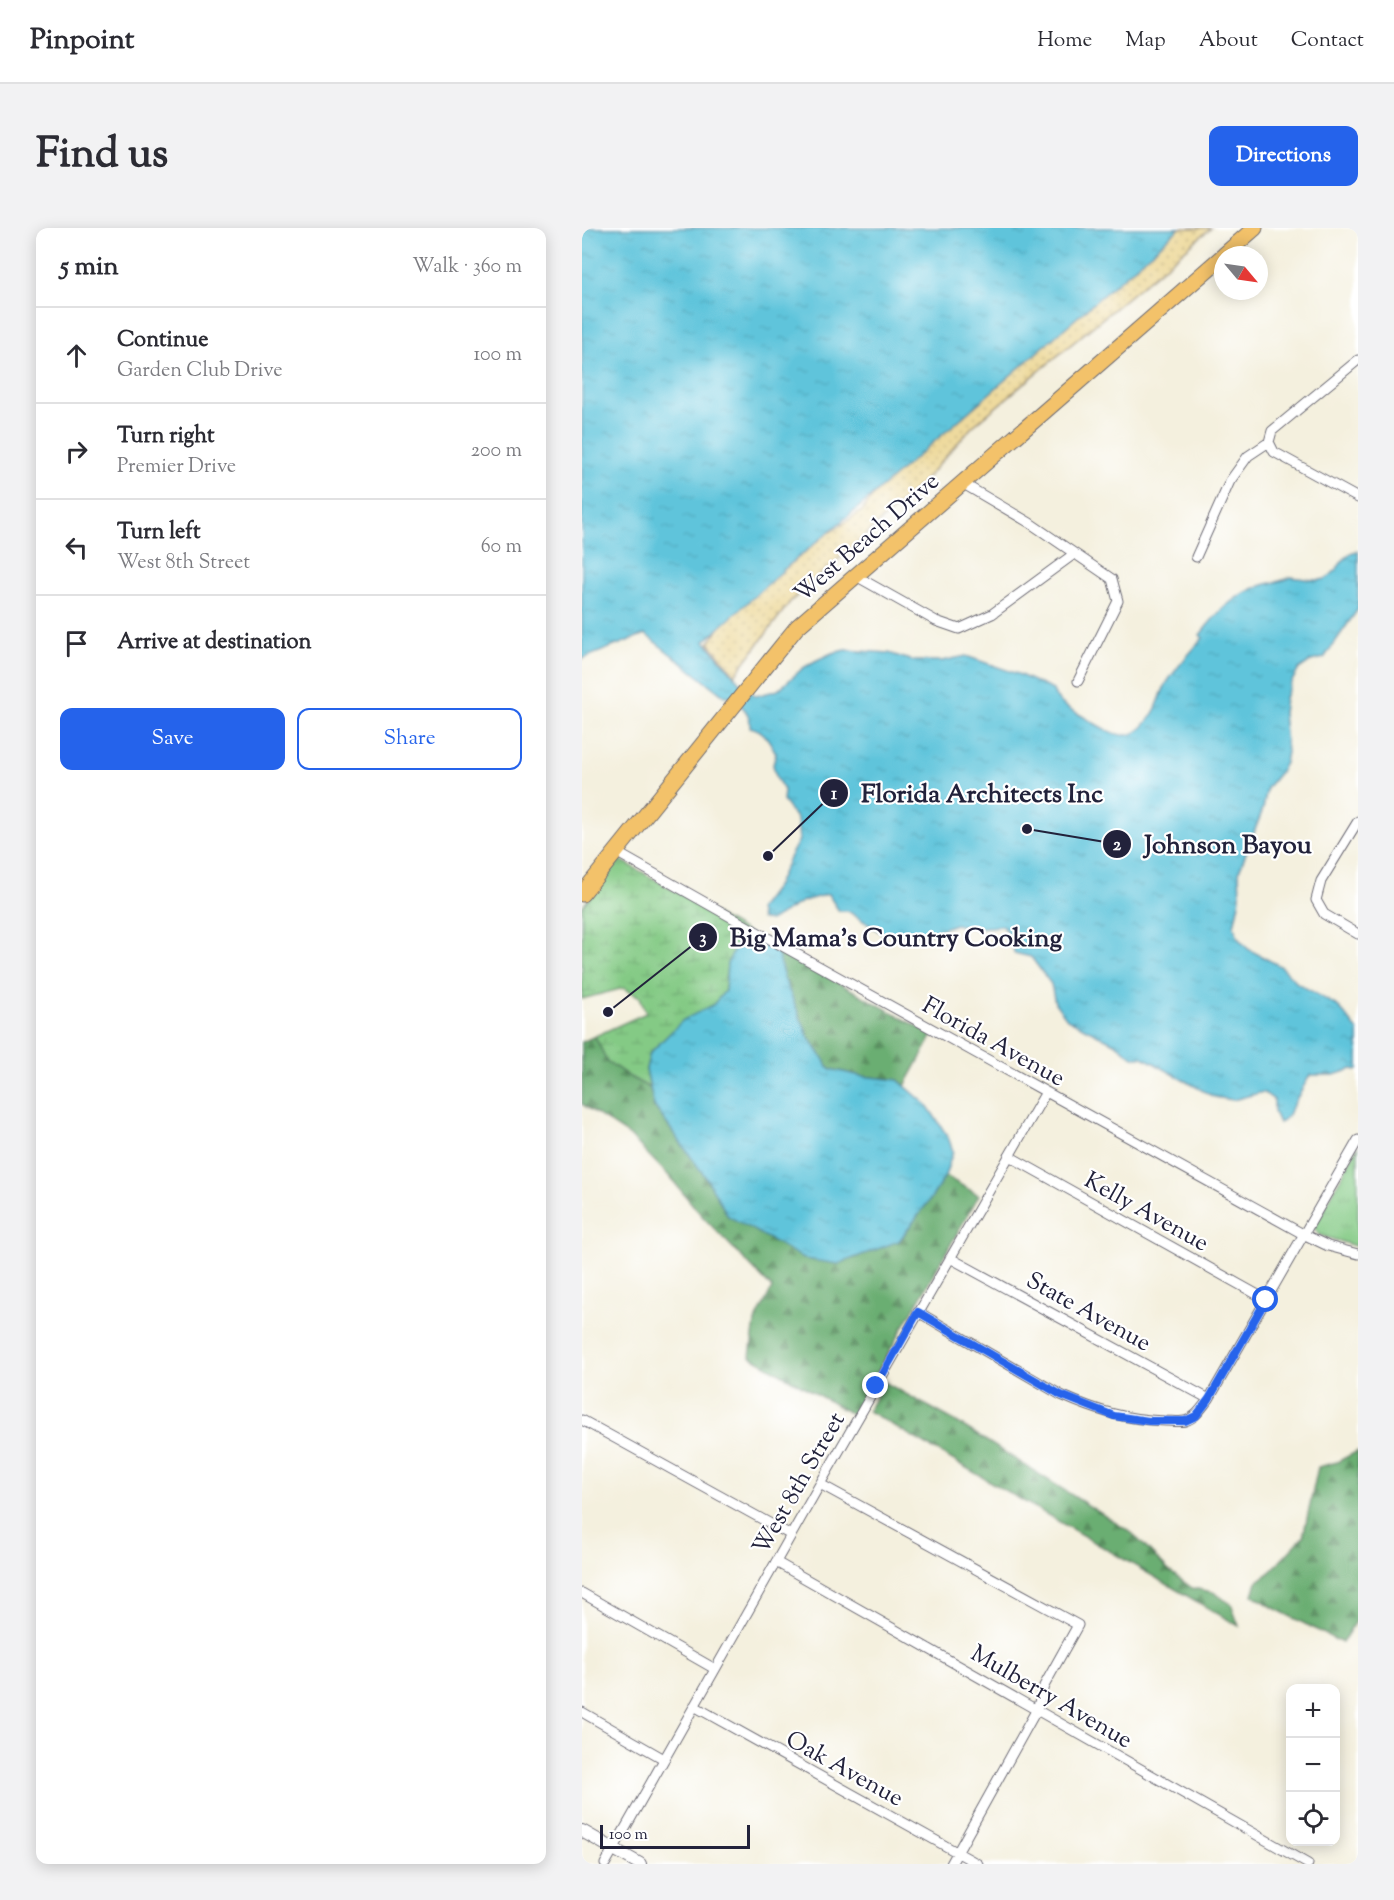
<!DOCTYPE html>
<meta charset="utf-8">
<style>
:root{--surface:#fff;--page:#f2f2f3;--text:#2b2b33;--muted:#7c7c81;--line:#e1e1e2;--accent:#2563eb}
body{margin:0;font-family:"Sorts Mill Goudy",serif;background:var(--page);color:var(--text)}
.controls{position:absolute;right:18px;bottom:18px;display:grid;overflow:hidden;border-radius:12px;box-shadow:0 3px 15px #0003}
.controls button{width:54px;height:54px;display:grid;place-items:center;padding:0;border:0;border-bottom:2px solid var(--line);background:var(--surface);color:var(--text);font:30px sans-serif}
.compass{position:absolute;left:632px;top:18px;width:54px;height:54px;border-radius:50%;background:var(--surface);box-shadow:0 3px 15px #0003;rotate:119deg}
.scale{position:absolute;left:18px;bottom:15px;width:150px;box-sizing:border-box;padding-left:6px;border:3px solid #22223b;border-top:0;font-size:16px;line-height:21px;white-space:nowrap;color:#22223b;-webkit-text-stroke:4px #fff;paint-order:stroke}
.stop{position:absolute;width:18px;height:18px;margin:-14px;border:4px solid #2563eb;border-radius:50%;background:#fff}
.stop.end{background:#2563eb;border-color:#fff;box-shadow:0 2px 6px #0008}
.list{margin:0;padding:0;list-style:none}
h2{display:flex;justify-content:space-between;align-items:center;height:78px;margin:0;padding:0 24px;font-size:26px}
h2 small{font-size:20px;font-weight:400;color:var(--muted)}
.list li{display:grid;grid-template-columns:39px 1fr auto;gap:18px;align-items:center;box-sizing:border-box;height:96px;padding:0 24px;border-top:2px solid var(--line)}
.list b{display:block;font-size:22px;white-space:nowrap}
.list p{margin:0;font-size:20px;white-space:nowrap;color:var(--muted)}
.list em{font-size:20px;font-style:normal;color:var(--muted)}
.actions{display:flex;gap:12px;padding:18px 24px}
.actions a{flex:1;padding:14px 0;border:2px solid var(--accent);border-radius:12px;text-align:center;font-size:21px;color:var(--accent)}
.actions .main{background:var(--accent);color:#fff}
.icon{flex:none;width:33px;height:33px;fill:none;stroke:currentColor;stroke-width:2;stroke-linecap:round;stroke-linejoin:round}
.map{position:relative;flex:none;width:776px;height:1636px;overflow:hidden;border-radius:12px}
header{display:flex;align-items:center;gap:36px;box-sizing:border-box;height:84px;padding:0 30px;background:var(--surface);border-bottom:2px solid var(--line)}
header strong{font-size:28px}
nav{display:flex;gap:33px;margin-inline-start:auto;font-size:21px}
.intro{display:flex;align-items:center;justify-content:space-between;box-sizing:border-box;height:144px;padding:0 36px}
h1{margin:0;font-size:42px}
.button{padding:15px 27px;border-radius:12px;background:var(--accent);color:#fff;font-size:21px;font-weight:700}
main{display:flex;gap:36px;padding:0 36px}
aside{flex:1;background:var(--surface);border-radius:12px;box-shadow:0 3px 15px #0003}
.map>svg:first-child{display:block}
.forest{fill:url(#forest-firs);stroke:#466856;stroke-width:1.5}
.wetland{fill:url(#wetland-marsh);stroke:#537660;stroke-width:1.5}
.sand{fill:url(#sand-dots);stroke:#887e6c;stroke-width:1.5}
.park{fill:url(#park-tufts);stroke:#537660;stroke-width:1.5}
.water{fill:url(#water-ripples);stroke:#40738b;stroke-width:1.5}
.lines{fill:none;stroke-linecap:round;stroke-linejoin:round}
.minor-casing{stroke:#6c6a74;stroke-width:11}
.tertiary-casing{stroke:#6c6a74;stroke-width:14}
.primary-casing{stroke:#6c6a74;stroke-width:17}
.minor{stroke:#fff;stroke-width:9}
.tertiary{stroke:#fff;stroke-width:12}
.primary{stroke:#f3c26a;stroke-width:15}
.route{stroke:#2563eb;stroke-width:8}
.labels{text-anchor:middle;stroke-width:4.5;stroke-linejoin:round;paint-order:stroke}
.street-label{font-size:24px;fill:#22223b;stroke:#fff}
.leader{fill:none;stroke:#22223b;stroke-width:2}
.callout-dot{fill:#22223b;stroke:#fff;stroke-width:2}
.mark-label{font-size:18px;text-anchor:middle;font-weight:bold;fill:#fff}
.callout-label{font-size:26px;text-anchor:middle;font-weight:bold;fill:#22223b;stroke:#fff;stroke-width:4.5;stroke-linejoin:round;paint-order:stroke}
</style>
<header>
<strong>Pinpoint</strong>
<nav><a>Home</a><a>Map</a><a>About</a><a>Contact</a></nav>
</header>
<div class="intro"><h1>Find us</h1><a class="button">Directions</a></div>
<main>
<aside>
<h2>5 min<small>Walk · 360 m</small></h2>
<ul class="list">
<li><svg class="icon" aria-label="ahead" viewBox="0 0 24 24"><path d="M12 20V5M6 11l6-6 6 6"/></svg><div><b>Continue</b><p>Garden Club Drive</p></div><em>100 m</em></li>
<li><svg class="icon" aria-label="right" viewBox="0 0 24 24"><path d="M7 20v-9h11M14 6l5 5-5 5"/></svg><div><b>Turn right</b><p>Premier Drive</p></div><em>200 m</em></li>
<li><svg class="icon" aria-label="left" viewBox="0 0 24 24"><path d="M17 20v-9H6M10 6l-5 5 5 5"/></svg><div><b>Turn left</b><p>West 8th Street</p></div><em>60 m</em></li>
<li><svg class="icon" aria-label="arrive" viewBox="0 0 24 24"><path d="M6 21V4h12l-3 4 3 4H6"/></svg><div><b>Arrive at destination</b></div></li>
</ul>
<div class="actions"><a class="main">Save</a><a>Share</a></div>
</aside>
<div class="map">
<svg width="776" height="1636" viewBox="0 0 776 1636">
<defs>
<pattern id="forest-firs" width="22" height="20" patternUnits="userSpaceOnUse" patternTransform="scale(1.5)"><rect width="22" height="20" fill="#6bae72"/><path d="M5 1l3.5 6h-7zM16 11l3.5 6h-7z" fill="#588d5f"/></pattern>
<pattern id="wetland-marsh" width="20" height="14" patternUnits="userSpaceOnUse" patternTransform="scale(1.5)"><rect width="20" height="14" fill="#84ca85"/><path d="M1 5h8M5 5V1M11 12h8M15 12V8" fill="none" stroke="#72ad74"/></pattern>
<pattern id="sand-dots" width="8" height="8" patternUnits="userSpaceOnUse" patternTransform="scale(1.5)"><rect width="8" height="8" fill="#eeda9e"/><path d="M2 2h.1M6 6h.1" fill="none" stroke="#ccbb89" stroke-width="1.8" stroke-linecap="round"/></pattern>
<pattern id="park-tufts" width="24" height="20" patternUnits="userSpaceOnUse" patternTransform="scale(1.5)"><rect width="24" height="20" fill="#84ca85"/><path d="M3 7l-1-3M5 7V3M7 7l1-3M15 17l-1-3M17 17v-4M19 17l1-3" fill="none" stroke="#72ad74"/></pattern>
<pattern id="water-ripples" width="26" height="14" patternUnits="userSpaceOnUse" patternTransform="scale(1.5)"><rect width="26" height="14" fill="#5ec4db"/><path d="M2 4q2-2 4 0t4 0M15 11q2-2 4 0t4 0" fill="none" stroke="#51a8bd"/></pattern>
</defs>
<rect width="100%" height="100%" fill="#fff"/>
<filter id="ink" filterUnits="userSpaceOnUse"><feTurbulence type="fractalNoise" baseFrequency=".0167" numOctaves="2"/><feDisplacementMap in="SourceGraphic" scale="12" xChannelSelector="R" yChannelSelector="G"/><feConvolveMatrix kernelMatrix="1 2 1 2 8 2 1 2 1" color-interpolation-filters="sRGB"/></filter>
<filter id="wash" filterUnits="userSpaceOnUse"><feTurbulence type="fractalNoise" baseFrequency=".008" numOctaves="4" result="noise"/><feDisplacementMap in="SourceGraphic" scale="24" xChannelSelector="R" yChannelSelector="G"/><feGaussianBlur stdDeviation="1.35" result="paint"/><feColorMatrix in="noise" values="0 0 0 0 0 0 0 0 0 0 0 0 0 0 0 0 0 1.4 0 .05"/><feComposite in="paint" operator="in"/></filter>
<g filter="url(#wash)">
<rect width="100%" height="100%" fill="#f4f0de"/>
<path class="forest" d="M194,720L351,807L323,858L316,852L279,848L248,841L226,808L202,750Z
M13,808L25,833L48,849L68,860L72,878L125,951L146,988L317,1013L350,969L363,948L397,967L271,1187L168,1128L173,1094L190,1060L120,988L87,948L48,908L0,876V814Z
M302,1154L373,1193L550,1305L586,1342L610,1360L631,1364L649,1376L657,1398L286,1183Z
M776,1223V1389L760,1415L692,1380L671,1367L675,1354L687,1345L721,1309L736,1239L755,1234Z"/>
<path class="wetland" d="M37,631L166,705L155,716L145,736L143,763L131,778L101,793L68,825L64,841L68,860L48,849L25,833L13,808L64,785L58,769L42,760L0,771V679Z"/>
<path class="sand" d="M598,0H629L390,199L342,253L275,315L208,374L153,447L127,415L152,379L198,345L241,309L280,283L317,231L484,91Z"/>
<path class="park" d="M776,918V1019L737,1007L732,1000Z"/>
<path class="water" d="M0,0H598L277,279L206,338L123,413L158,455L174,468L196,462L221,440L233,433L250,425L264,422L307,425L331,433H360L384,428L436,446L471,462C474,477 493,483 505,491C535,509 552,519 573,482C578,473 580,461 586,453C596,437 609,424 621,410L618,407C635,384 653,366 681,357C690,354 700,354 709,349C718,350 734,354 743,351C757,345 760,325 776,323V381L742,430L729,433L717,441L709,455L703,470L701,485L705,524L703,535L698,544L685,560L681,581L657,643L658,670L652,698L656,710L666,721L700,739L715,755L757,779L776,803V842L770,841L752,847H728L704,890L697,895L692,884V872L681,864L651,872L632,869L561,829H551L534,816L485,791L473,775L469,756L449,729L432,725L430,712L421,698L393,700L373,696L345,706L300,705L266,683H257L246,666L221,673L188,693L179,691L177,681L195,657L208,628L217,612L215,591L201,573L202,562L195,551L191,537L194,525C187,513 183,502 168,499C169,484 159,477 147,468H142L63,406L0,431Z
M166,705L194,720L202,750L226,808L248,841L279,848L316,852L345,877L366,909L371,923L363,948L350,969L317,1013L256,1036L223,1031L146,988L125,951L72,878L64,841L68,825L101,792L131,777L143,763L145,736L155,716Z"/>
</g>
<g filter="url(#ink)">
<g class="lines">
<defs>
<path id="minor" d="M687,214L692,224L776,270
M380,255L448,295L530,351L536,373L496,453
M614,329L648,253L666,228L687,214L690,203L776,132
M274,348L354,393L377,401L410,386L492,326
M776,593L739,653L734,672L742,686L776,706
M34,624L193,714L721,1006L746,1018L776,1026
M427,928L685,1072
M368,1030L627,1171
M336,1084L479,1167C515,1183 545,1192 584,1193C590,1193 598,1194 603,1193C614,1190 620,1179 627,1171L776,912
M0,1192L209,1307
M238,1256L496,1397L462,1458L455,1481L369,1636
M194,1334L726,1636
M0,1365L133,1441
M112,1478L396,1636
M0,1484L82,1531
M23,1636L238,1256L464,864"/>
<path id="tertiary" d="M0,1603L58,1636"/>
<path id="primary" d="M642,27L673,0
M0,666L215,399L641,28"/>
</defs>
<use href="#minor" class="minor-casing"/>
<use href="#tertiary" class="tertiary-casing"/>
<use href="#primary" class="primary-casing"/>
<use href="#minor" class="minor"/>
<use href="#tertiary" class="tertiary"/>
<use href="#primary" class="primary"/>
</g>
</g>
<g class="lines" filter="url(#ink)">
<path class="route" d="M294,1158L336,1084L479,1167L532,1188L567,1193H603L614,1188L627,1171L684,1072"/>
</g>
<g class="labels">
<g class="street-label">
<text transform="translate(284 309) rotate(-41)" y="8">West Beach Drive</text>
<text transform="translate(412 813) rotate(29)" y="8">Florida Avenue</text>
<text transform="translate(565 983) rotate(29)" y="8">Kelly Avenue</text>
<text transform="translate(507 1083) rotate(29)" y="8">State Avenue</text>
<text transform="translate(216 1255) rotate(-60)" y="8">West 8th Street</text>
<text transform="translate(470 1468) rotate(30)" y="8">Mulberry Avenue</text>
<text transform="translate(263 1540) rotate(29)" y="8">Oak Avenue</text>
</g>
</g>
<path class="leader" d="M186 628L252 565M445 601L535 616M26 784L121 709"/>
<g class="callout-dot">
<circle cx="186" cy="628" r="6"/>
<circle cx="445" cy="601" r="6"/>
<circle cx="26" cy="784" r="6"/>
<circle cx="252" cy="565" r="15"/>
<circle cx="535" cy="616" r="15"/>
<circle cx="121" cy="709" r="15"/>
</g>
<g class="mark-label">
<text x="252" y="571">1</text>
<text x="535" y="622">2</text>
<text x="121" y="715">3</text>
</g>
<g class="callout-label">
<text x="400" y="574">Florida Architects Inc</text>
<text x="646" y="625">Johnson Bayou</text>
<text x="314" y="718">Big Mama's Country Cooking</text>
</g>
</svg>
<div class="controls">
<button>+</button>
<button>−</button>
<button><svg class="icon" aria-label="locate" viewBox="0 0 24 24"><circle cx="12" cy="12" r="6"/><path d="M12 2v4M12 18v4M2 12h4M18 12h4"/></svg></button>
</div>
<svg class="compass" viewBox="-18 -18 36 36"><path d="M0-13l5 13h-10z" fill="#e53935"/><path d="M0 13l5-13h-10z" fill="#7c7c81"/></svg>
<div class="scale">100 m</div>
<div class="stop" style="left:684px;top:1072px"></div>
<div class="stop end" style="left:294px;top:1158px"></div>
</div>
</main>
